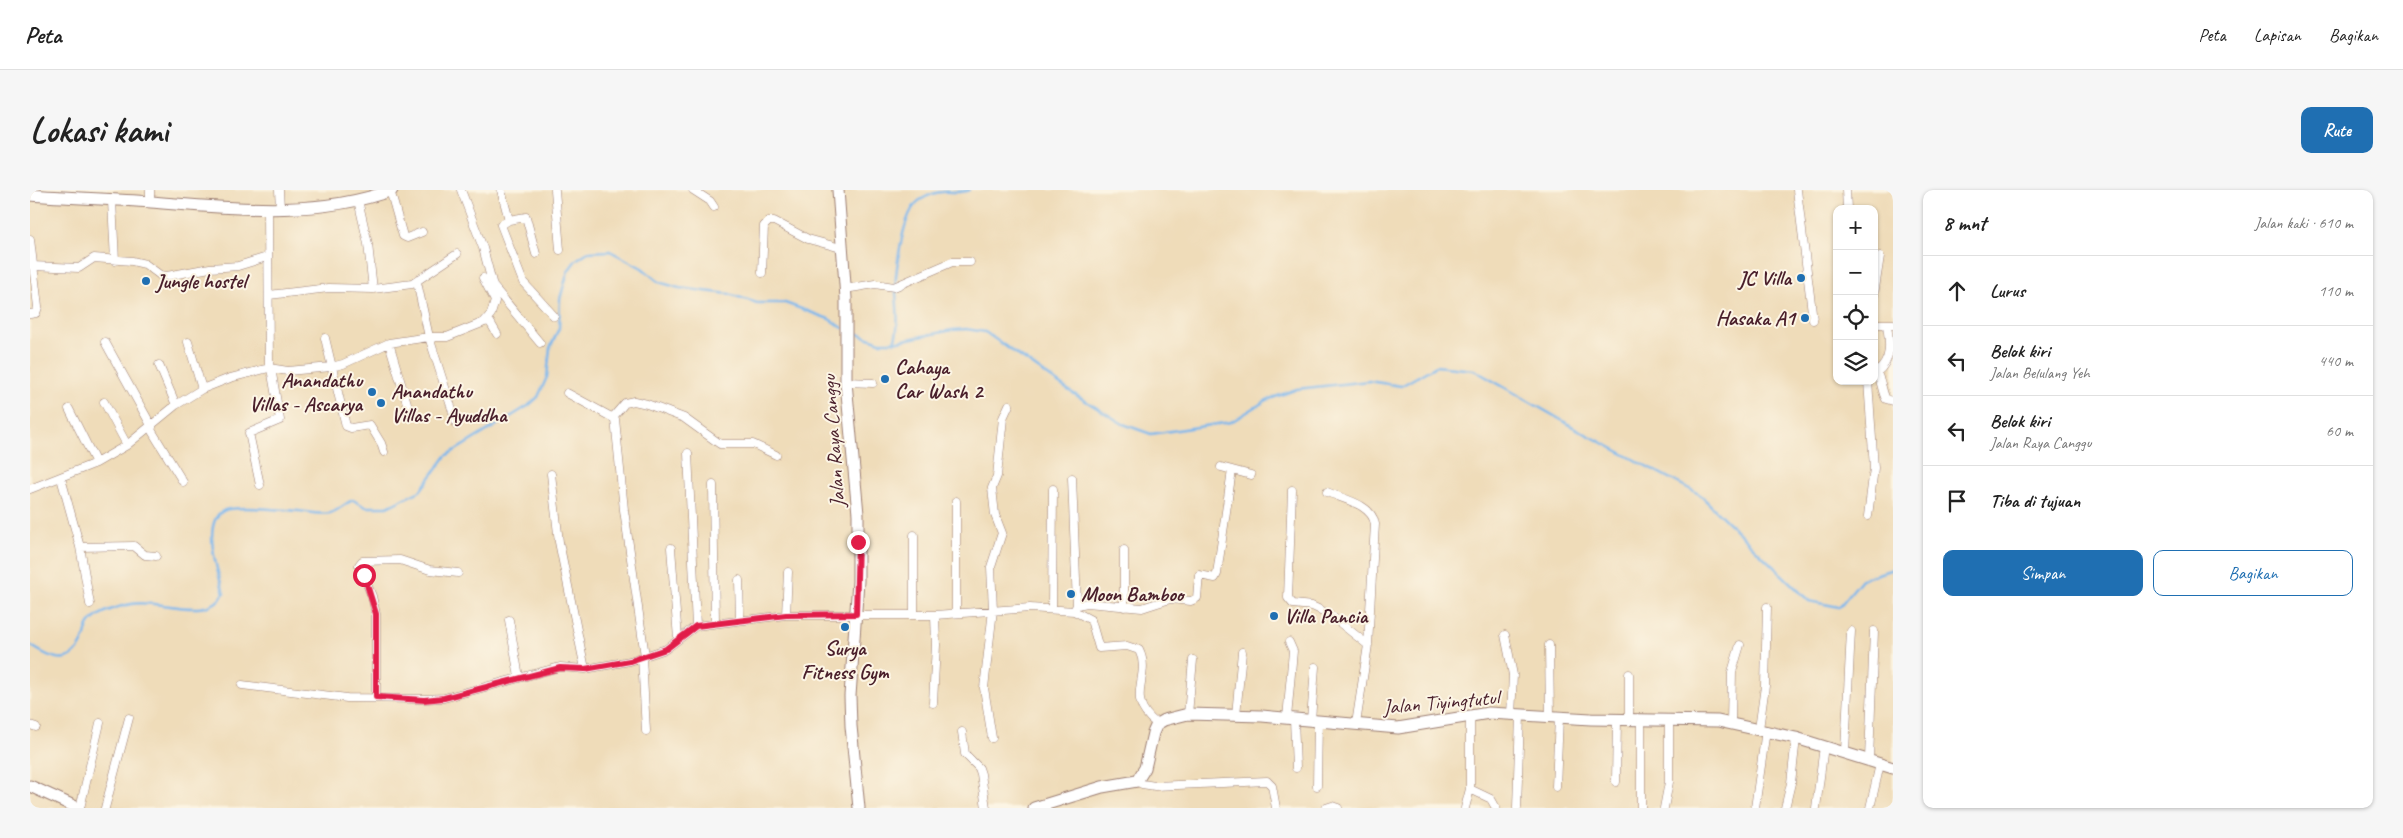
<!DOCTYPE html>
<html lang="id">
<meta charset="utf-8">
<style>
:root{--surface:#fff;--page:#f6f6f6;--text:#222;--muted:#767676;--line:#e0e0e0;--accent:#1f6fb2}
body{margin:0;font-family:Caveat,sans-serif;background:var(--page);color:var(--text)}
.controls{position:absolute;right:15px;top:15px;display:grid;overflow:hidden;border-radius:10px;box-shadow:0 1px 4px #0004}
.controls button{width:45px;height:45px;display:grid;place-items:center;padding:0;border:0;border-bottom:1px solid var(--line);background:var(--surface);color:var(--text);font:25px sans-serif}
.stop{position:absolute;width:15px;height:15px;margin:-11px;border:4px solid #e11d48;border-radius:50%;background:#fff}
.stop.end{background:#e11d48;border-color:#fff;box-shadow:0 1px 5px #0008}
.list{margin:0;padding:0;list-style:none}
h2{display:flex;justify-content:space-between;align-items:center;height:65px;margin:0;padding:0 20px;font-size:21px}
h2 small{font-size:16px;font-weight:400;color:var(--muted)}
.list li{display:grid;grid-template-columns:32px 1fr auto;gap:15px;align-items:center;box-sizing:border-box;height:70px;padding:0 20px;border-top:1px solid var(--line)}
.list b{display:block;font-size:19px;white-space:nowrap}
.list p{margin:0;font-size:16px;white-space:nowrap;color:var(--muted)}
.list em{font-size:16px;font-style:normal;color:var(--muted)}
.actions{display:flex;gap:10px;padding:15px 20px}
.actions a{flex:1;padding:11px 0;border:1px solid var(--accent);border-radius:10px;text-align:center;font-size:18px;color:var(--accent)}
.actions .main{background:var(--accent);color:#fff}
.icon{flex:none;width:28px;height:28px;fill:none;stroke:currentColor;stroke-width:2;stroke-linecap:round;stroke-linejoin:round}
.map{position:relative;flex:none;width:1863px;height:618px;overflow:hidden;border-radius:10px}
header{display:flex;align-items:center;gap:30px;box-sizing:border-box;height:70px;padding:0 25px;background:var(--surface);border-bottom:1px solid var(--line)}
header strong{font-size:24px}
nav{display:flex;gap:28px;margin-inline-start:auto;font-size:18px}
.intro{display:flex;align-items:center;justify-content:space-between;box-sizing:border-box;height:120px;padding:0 30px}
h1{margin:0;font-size:35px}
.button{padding:12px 22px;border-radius:10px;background:var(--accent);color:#fff;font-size:18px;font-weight:700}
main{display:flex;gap:30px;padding:0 30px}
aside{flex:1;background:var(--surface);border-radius:10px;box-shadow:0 1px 4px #0004}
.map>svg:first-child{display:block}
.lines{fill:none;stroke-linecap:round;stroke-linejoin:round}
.stream{stroke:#7bb7ed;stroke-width:2.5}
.street-casing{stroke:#9c7e72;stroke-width:9}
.secondary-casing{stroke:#9c7e72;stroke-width:13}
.street{stroke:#fff;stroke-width:8}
.secondary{stroke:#fff;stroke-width:11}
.route{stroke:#e11d48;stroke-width:6}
.poi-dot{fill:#1f6fb2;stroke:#fcf5e5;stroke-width:2}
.labels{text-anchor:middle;stroke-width:4;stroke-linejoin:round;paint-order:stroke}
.poi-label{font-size:21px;font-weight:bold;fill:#4a1f2b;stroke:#fcf5e5;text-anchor:start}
.street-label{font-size:21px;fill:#4a1f2b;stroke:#fcf5e5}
</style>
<header>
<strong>Peta</strong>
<nav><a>Peta</a><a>Lapisan</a><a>Bagikan</a></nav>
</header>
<div class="intro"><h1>Lokasi kami</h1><a class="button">Rute</a></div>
<main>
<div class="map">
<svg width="1863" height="618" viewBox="0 0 1863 618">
<rect width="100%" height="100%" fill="#fcf5e5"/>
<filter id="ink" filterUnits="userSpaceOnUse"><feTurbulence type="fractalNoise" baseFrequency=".02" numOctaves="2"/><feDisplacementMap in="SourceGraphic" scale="10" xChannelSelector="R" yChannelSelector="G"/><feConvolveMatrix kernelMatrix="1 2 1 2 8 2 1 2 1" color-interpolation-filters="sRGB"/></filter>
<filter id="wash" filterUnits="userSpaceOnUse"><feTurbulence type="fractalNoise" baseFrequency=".0096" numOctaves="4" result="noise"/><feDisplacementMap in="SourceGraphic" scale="20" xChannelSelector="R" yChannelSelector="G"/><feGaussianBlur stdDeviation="1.12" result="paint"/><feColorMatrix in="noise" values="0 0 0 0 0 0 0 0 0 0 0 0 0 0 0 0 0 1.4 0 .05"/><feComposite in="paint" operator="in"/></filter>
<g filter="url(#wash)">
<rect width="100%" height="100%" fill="#efdcb9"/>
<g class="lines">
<path class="stream" d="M820,141L850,152H864L922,140L936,139L955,142L1041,202L1093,234L1121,244L1201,232L1237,210L1267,199L1339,191L1371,196L1406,176L1444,180L1554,243L1669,304L1779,411L1809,417L1832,389L1863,379
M864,152C872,130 864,108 866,86C868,68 874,20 890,10C897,6 905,2 912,2C922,1 929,4 939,0
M0,455C20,468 40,479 53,451C56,445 56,437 60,433C67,423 89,416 101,414C128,408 179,433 194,403C188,384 170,330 195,320C210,315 252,320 269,321C278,322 290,325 300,323C308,321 315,313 323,310L336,317H357L390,301L416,266L498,216L508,207L517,187L520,158L529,138L530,109L538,81L546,70L558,62L580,61L612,78L629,92L649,98L699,104L727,113H755L799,129L813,138"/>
</g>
</g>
<g filter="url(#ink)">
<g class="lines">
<defs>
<path id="street" d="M249,0L250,18
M360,0L373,46L377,48L392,42
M431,0L453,58L463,96L510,153
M471,0L479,30L496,27L506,64
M525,0L530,60
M663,0L680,11L684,17
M1767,0L1783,130
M1816,0L1817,19
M328,10L338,54L343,99
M82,11L85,71
M120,12V0
M238,19L239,178
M479,30L471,35L493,92L524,126
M0,49L8,117L6,123L0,124
M2,76L49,78L64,68L102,71L115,74L130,85L137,86L180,78L208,76L237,67
M732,83L734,36L739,31H744L778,49L811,58
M453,88L465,111L461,124L454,132
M387,92L399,147L427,235
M815,99L845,94L864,97L922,72H940
M239,105L299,98L343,99L382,94L427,64
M1844,105L1850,66
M1844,134H1863
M295,148L316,236L321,238L340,235L351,253L354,262
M75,152L122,237
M158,152L172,199
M359,153L379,220
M129,175L146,215
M1844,179C1852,188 1851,200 1856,209L1863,211
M1847,182C1862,171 1860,153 1857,136
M816,192L843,193
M537,203L585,229L594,320L615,466
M74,212L97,255
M39,219L66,273
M583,227L595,213L604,211L617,214L654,228L690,254H723L746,265
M120,238L153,292
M658,263L666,436
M1191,277L1221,285
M521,284L529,352L555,479
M31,288L50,357L60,414
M1042,288L1047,415
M230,295L219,243L250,230L241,178
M683,295L685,433
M0,299L66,273L97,255L146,215L172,199L200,188L239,178L258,181L301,177L313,174L359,153L399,147H417L457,131L460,132L467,144
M1262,300L1258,408L1263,414L1282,416L1299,424L1338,455
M1297,302C1313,309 1342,314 1345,334L1338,455L1326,534
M1838,326L1844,278L1838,191
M884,345V424
M50,357L104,356L115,365L126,366
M641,358L648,449
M1094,360V417
M709,390L710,430
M1022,419L1023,299
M1044,421L1047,415L1057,413L1112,418L1140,409L1161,411L1167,408L1169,385L1185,388L1187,384L1202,280
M926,423V311
M756,425L758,382
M479,430L489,487
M1475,445L1483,485L1481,525
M1519,455L1520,527
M612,467L616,541
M212,495L317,508L394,509L414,508L530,477L555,479L600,471L636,459L666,436L756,425H905L1000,418L1044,421L1061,430L1069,458L1097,456L1109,460C1123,488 1092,507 1127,534
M346,507V424L342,406L329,375L332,371L370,370L400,380L428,383
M903,513L906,455L905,425
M1158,524L1163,470
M1206,525L1212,462
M1257,528L1263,461L1259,452
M1264,529L1266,578
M1281,530L1285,477
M1599,530V484
M1701,533L1702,482L1710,455
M0,535L6,537
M1729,539L1735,496L1737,417
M932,542L935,564L949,578L951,584L956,618
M962,548L954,498L963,420L961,377L972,343L965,325L962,298L967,286L973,228L979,215
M1815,561L1821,441
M1839,569L1844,441
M1107,591L1112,594L1125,596L1237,591L1242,596L1246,618
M1586,592L1587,530
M1287,596L1288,530
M1526,597L1529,527
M1440,599L1461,609L1466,618
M50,618L70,533
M75,618L99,528
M1296,618L1302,616L1308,618
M1435,618L1440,599V527
M1487,618L1490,525
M1611,618V531
M1634,618L1639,592V532
M1725,618L1736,540
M1755,618L1761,593L1766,548
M1786,618L1794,556
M1840,618L1850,574"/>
<path id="secondary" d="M808,0L816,108V192L828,324V391L820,506L821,536L829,618
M0,5C40,8 81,9 121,12C201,18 286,28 362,0
M0,596L48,618
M1004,618L1072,597L1107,591L1115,578L1123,543L1127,534L1134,530L1158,524L1232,526L1368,538L1459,523L1561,529L1688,531L1766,548L1863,578"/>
</defs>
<use href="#street" class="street-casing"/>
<use href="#secondary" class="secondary-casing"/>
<use href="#street" class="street"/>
<use href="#secondary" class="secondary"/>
</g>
</g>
<g class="lines" filter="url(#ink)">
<path class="route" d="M334,385L346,424V507L394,510L414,508L530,478L555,479L600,471L636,459L666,436L756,425L826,424L828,352"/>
</g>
<g class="poi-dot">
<circle cx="1771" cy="88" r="5"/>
<circle cx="116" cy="91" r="5"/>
<circle cx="1775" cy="128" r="5"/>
<circle cx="855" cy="189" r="5"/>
<circle cx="342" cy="202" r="5"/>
<circle cx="351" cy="213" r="5"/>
<circle cx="1041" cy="404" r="5"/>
<circle cx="1244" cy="426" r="5"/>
<circle cx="815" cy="437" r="5"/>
</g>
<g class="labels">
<g class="poi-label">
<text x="1761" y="95" text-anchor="end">JC Villa</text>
<text x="126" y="98">Jungle hostel</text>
<text x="1765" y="135" text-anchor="end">Hasaka A1</text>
<text x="865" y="184">Cahaya<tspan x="865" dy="24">Car Wash 2</tspan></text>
<text x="332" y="197" text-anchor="end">Anandathu<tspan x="332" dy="24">Villas - Ascarya</tspan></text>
<text x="361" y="208">Anandathu<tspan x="361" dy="24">Villas - Ayuddha</tspan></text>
<text x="1051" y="411">Moon Bamboo</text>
<text x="1254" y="433">Villa Pancia</text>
<text x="815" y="465" text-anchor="middle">Surya<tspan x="815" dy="24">Fitness Gym</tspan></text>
</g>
<g class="street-label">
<text transform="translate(803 251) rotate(-94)" y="7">Jalan Raya Canggu</text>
<text transform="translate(1411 512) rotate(-5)" y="7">Jalan Tiyingtutul</text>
</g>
</g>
</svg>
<div class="controls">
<button>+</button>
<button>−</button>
<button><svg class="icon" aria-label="locate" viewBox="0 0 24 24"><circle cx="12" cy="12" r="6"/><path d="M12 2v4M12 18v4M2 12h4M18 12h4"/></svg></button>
<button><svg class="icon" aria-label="layers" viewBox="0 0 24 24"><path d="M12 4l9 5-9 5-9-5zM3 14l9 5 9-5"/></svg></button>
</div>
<div class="stop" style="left:334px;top:385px"></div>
<div class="stop end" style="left:828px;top:352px"></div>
</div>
<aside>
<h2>8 mnt<small>Jalan kaki · 610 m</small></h2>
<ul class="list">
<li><svg class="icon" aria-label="ahead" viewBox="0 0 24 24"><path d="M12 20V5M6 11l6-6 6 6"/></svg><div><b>Lurus</b></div><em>110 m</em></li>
<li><svg class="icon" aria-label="left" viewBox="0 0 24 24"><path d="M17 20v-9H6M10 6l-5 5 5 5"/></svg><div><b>Belok kiri</b><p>Jalan Belulang Yeh</p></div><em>440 m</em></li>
<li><svg class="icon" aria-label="left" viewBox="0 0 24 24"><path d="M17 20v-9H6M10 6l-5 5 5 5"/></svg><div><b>Belok kiri</b><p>Jalan Raya Canggu</p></div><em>60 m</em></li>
<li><svg class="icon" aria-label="arrive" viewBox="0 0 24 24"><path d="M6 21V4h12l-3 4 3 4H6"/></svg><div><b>Tiba di tujuan</b></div></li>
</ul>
<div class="actions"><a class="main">Simpan</a><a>Bagikan</a></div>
</aside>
</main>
